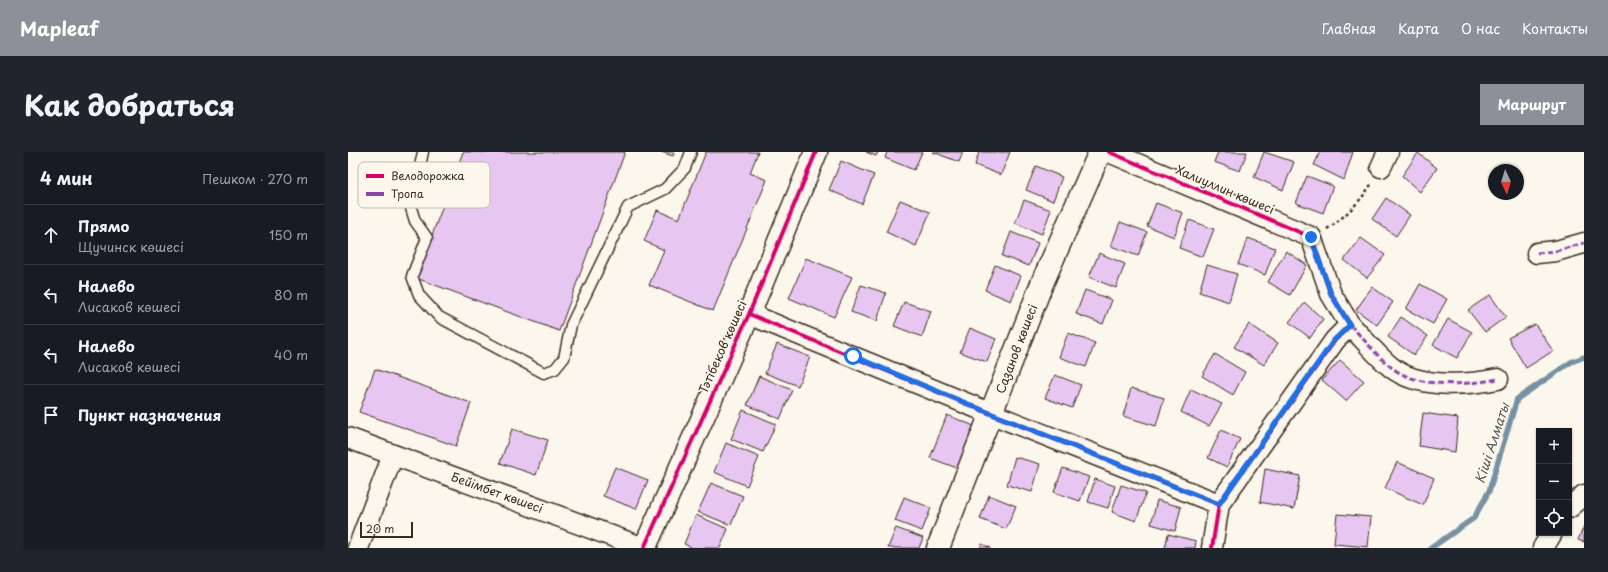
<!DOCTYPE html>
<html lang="ru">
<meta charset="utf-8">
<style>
:root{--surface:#171b24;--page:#20242c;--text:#f1f3f6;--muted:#9ea1a6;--line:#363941;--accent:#8c9099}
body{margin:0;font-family:"Playpen Sans",sans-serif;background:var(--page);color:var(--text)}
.controls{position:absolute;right:12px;bottom:12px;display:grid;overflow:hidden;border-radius:0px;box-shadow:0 1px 3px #0004}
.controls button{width:36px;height:36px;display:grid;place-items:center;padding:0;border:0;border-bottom:1px solid var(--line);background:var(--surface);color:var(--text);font:20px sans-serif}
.compass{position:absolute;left:1140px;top:12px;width:36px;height:36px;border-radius:50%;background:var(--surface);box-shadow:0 1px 3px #0004;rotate:176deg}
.scale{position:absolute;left:12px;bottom:10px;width:53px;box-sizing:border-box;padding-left:4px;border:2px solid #3b2a1e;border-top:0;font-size:11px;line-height:14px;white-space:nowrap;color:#3b2a1e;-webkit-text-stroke:3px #fbf7ec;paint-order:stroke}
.stop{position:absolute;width:12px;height:12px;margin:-9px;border:3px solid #1a73e8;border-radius:50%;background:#fff}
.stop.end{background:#1a73e8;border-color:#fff;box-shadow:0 1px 4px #0008}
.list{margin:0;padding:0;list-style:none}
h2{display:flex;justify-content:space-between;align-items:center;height:52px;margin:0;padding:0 16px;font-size:17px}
h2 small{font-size:13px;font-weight:400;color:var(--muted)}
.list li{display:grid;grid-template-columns:26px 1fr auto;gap:12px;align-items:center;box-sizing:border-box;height:60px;padding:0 16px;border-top:1px solid var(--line)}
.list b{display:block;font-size:15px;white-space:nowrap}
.list p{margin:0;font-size:13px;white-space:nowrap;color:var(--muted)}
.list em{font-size:13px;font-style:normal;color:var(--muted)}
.icon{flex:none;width:22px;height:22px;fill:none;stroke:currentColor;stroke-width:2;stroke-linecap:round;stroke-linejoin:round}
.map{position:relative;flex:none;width:1236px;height:396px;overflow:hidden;border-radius:0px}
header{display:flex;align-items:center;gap:24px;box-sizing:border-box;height:56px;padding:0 20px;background:var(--accent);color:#fff}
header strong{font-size:19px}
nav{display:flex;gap:22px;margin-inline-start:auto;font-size:14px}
.intro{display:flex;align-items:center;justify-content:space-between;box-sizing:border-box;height:96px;padding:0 24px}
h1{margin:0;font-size:28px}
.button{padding:10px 18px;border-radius:0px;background:var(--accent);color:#fff;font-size:14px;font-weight:700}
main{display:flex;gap:24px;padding:0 24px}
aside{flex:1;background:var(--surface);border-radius:0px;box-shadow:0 1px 3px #0004}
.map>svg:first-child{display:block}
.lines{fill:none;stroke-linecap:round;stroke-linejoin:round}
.stream{stroke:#7791a4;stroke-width:5.5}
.building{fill:#e8c6f2;stroke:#3b2a1e}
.lane-casing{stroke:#3b2a1e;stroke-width:13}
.street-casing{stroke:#3b2a1e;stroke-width:23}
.secondary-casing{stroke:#3b2a1e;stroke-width:25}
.path{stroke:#3b2a1e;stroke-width:2.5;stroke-dasharray:3 3;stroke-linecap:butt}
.lane{stroke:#fbf7ec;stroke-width:10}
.street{stroke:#fbf7ec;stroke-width:20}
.secondary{stroke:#fbf7ec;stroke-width:22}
.quiet{stroke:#8e44ad;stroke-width:3;stroke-dasharray:6 3;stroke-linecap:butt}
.cycleway-casing{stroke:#fbf7ec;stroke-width:6}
.cycleway{stroke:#d6006c;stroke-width:4}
.route{stroke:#1a73e8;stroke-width:5}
.labels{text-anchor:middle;stroke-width:3.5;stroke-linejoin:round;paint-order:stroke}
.street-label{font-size:12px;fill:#3b2a1e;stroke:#fbf7ec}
.water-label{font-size:13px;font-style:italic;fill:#545556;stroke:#fbf7ec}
.key{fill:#fbf7ec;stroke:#c1baae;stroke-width:1}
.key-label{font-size:11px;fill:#3b2a1e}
</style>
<header>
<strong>Mapleaf</strong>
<nav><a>Главная</a><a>Карта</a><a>О нас</a><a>Контакты</a></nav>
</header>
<div class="intro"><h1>Как добраться</h1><a class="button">Маршрут</a></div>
<main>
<aside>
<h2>4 мин<small>Пешком · 270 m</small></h2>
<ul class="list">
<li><svg class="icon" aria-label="ahead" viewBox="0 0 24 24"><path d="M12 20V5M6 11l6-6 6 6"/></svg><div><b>Прямо</b><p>Щучинск көшесі</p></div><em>150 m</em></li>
<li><svg class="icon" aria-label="left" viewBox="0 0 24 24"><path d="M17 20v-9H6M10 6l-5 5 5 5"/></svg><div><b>Налево</b><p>Лисаков көшесі</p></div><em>80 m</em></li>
<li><svg class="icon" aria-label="left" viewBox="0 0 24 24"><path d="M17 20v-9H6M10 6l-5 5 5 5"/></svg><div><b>Налево</b><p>Лисаков көшесі</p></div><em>40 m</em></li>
<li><svg class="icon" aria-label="arrive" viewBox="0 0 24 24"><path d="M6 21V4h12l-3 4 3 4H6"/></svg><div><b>Пункт назначения</b></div></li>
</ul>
</aside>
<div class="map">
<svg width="1236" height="396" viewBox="0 0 1236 396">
<rect width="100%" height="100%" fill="#fbf7ec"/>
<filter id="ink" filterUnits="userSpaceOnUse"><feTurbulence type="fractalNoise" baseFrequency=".025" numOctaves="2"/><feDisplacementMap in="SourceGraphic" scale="8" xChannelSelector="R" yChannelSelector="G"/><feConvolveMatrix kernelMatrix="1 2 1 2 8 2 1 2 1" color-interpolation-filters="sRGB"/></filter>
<g filter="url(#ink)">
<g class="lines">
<path class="stream" d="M1083,396L1126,366L1141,339L1169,247L1223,210L1236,205"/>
</g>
<path class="building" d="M115,0H277L211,179L68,126Z
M313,0H326L325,4Z
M358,0H410L402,21L419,28L365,159L301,133L316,98L296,89L309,58L331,67Z
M518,0H530L528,4Z
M539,0H574L566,18L537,6Z
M585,0H615L611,10Z
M631,0H662L653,23L627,13Z
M870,0H899L892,19L866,10Z
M916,0L946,10L935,38L906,25Z
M972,0H1005L996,28L966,13Z
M1070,1L1089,16L1072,40L1054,24Z
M493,9L526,23L514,52L481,38Z
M688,14L714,25L705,49L678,38Z
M959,24L985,34L975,61L948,51Z
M1038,46L1062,63L1048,84L1024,67Z
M552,48L582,60L568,94L538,80Z
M676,48L703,58L694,82L667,71Z
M808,51L835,61L826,85L799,74Z
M841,68L866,77L855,105L831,96Z
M772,70L799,80L790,104L763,94Z
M663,80L690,91L681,114L654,104Z
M900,86L927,96L917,123L890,112Z
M1013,86L1037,103L1019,126L996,108Z
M938,99L959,113L942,143L920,130Z
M751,101L777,112L768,136L741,125Z
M458,106L504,125L486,165L441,146Z
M647,113L673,124L663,149L637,138Z
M859,113L889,122L881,150L851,140Z
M1072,132L1099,147L1085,172L1058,157Z
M513,133L538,141L529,169L503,160Z
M1024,135L1045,150L1029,173L1008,158Z
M737,138L764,148L755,172L728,162Z
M1142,143L1158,165L1137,180L1120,158Z
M556,150L583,159L574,185L546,174Z
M957,151L975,167L962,186L941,170Z
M1053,165L1080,184L1066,203L1040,185Z
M1100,167L1124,180L1109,206L1085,193Z
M901,172L930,191L916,213L886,195Z
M1187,172L1205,199L1178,216L1160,186Z
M622,176L648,187L639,210L612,200Z
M720,181L747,191L738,215L711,205Z
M429,192L462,205L450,234L417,221Z
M867,202L897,220L885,243L854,224Z
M992,208L1016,229L998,249L974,228Z
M27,217L123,251L108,294L11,260Z
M707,223L733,233L724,256L697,246Z
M411,224L444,238L432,267L399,253Z
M783,236L816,246L808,274L775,264Z
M843,237L874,252L861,274L833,260Z
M395,258L428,272L415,300L383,287Z
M1075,261L1110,266L1107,300L1071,294Z
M599,263L626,274L609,316L582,306Z
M164,277L200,288L188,323L152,311Z
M873,278L892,287L879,315L860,306Z
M378,291L411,305L399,334L366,320Z
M667,305L692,312L684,340L659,333Z
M1049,310L1086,326L1075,353L1037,336Z
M267,315L300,328L288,357L255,344Z
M715,316L741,325L732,349L706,340Z
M917,317L952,324L946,357L912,350Z
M747,327L767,334L760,356L740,350Z
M363,331L395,344L383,373L350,360Z
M773,333L798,341L788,369L764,360Z
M641,343L668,354L658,377L632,367Z
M556,345L583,356L574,379L547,369Z
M809,348L833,355L827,379L803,372Z
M989,362L1023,365L1020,395L986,392Z
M348,363L380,377L372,396H345L336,392Z
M1236,374V390L1230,388Z
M548,376L575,386L571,396H540Z
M820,382L848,389L847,396H817Z
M634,392L643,396H632Z"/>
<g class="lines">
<defs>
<path id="lane" d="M75,0L63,56L67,69L79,86L64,124L71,143L91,165L196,221L207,217L216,206L223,173L280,55L317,37L337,16L343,0"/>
<path id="street" d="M761,0L963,85L983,142L1002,173L987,188L871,352L864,396
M1033,15L1040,0
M1189,101L1208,99L1236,91
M401,162L644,262L871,352
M1002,173C1016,187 1028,203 1043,215C1070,237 1119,233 1150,227
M0,286L296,396
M1221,356L1236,343
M10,396L45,303
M1195,396L1204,381"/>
<path id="secondary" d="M298,396L297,395L401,162L468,0
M590,396L695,129L752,0"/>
</defs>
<use href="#lane" class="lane-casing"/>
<use href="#street" class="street-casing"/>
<use href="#secondary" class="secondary-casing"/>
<path class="path" d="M979,77C998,64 1012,50 1024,31"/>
<use href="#lane" class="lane"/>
<use href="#street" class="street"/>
<use href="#secondary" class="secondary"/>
<path class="quiet" d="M1189,101L1208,99L1236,91
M1002,173C1016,187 1028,203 1043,215C1070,237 1119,233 1150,227"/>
<defs>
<path id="cycleway" d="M761,0L963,85L983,142L1002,173L987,188L871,352L864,396
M401,162L644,262L871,352
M296,396L401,162L468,0"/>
</defs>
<use href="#cycleway" class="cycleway-casing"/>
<use href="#cycleway" class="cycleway"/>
</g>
</g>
<g class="lines" filter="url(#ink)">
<path class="route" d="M505,204L644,262L871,352L986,188L1002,173L983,142L963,85"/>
</g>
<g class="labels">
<g class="street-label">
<text transform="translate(877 38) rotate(23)" y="4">Халиуллин көшесі</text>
<text transform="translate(375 195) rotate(-66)" y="4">Тәтібеков көшесі</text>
<text transform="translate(669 197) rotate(-69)" y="4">Сазанов көшесі</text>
<text transform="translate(149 341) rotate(20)" y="4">Бейімбет көшесі</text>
</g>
<g class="water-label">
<text transform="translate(1144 291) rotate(-72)" y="5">Кіші Алматы</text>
</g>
</g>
<rect x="10" y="10" width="132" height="46" rx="6" class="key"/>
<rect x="18" y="22" width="18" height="4" fill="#d6006c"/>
<rect x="18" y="40" width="18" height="4" fill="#8e44ad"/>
<g class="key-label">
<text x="43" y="28">Велодорожка</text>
<text x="43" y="46">Тропа</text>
</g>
</svg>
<div class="controls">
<button>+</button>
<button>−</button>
<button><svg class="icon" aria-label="locate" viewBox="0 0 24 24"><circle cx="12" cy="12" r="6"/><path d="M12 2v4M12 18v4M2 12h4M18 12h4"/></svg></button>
</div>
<svg class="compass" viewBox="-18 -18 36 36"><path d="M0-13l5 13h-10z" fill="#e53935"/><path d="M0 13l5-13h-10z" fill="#9ea1a6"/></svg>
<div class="scale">20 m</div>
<div class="stop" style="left:505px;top:204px"></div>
<div class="stop end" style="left:963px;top:85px"></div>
</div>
</main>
